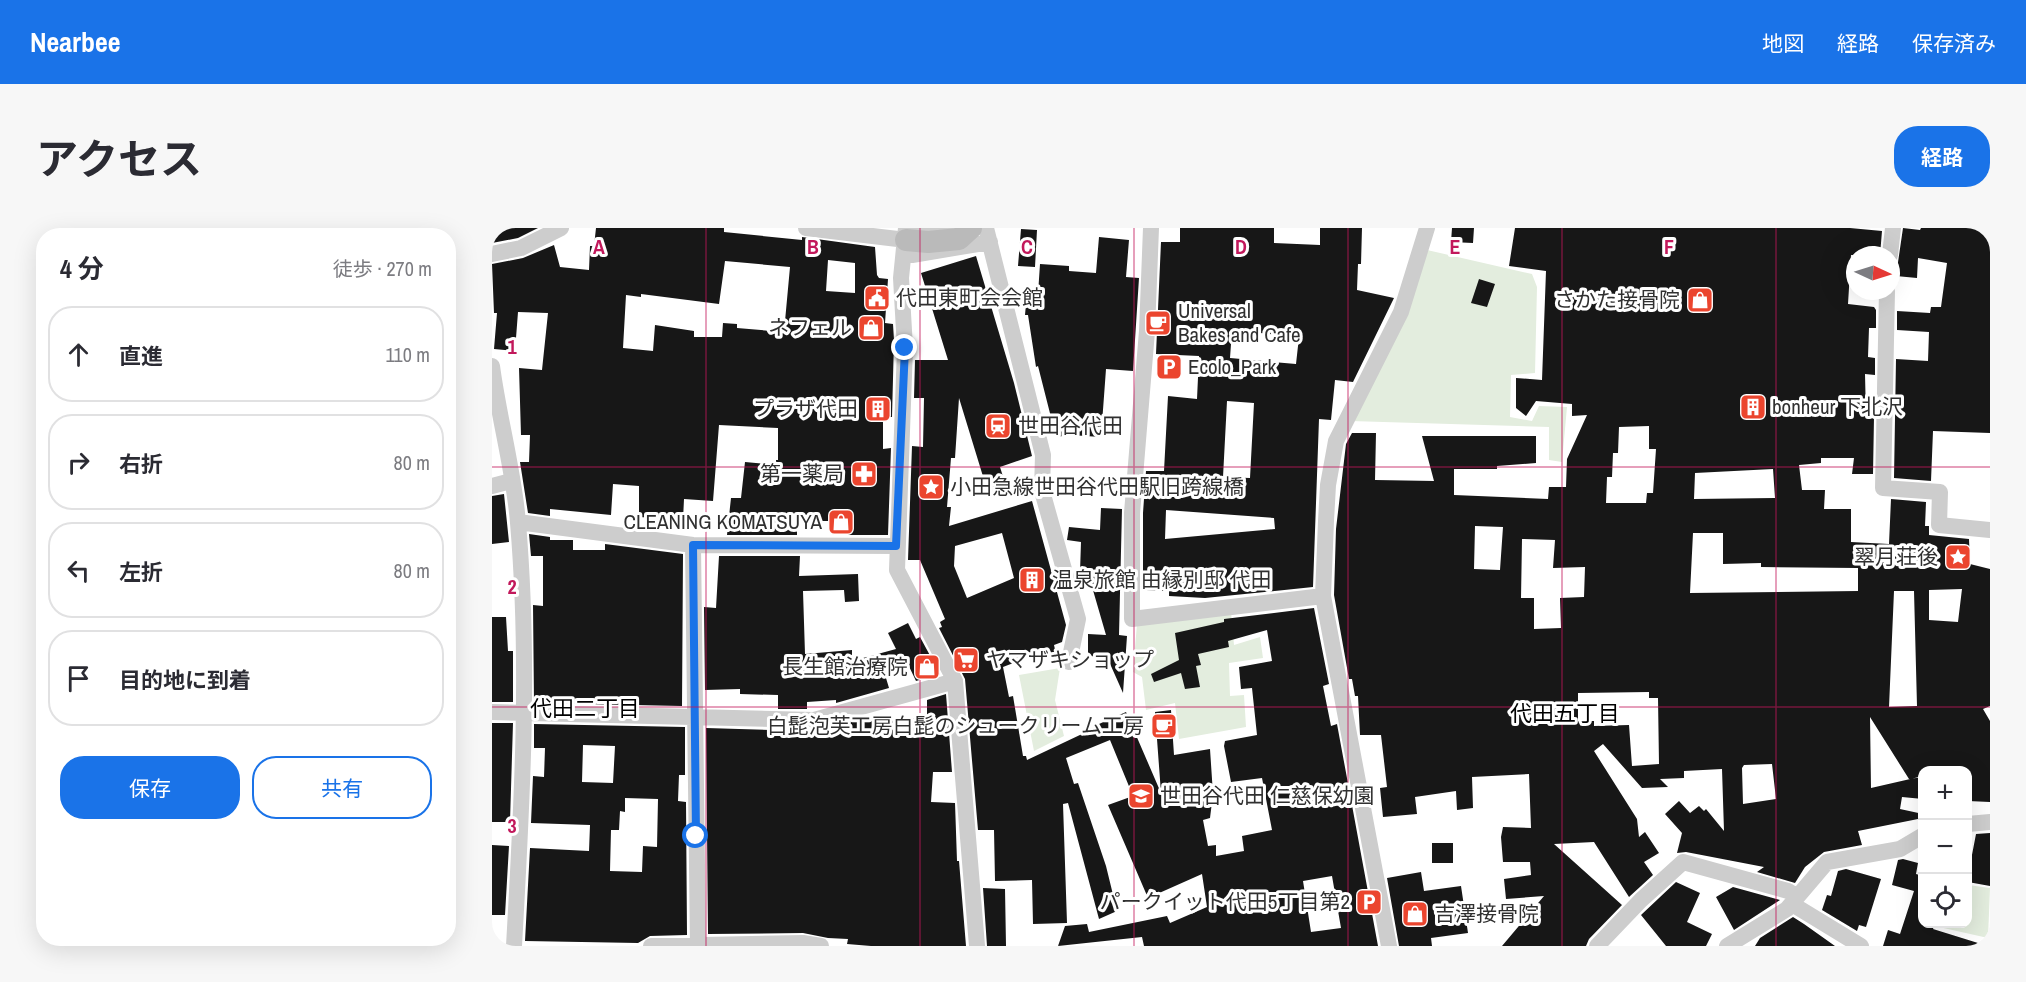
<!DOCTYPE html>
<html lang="ja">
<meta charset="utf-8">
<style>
:root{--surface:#fff;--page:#f7f7f7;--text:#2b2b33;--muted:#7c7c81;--line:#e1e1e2;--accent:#1a73e8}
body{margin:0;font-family:"Archivo Narrow","Noto Sans JP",sans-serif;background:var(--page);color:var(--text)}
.controls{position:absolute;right:18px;bottom:18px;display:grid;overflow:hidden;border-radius:12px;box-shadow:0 6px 24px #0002}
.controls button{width:54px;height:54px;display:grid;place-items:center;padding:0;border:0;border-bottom:2px solid var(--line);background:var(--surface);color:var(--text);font:30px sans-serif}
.compass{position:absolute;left:1354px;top:18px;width:54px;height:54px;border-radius:50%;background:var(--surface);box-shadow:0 6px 24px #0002;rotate:94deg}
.stop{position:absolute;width:18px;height:18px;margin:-14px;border:4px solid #1a73e8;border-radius:50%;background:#fff}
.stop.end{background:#1a73e8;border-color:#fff;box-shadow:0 2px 6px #0008}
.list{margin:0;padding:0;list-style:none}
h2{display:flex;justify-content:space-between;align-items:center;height:78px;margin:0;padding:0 24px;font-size:26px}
h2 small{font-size:20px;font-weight:400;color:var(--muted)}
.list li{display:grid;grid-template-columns:39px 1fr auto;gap:18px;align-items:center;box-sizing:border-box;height:96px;margin:0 12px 12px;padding:0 12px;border:2px solid var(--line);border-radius:24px}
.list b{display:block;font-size:22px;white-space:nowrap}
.list em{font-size:20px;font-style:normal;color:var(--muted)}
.actions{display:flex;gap:12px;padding:18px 24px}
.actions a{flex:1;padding:14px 0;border:2px solid var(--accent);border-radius:24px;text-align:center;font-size:21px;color:var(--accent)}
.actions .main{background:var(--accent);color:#fff}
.icon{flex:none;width:33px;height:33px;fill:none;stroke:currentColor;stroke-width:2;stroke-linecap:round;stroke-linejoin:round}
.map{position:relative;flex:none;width:1498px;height:718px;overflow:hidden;border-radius:24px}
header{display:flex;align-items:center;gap:36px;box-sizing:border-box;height:84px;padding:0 30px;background:var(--accent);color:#fff}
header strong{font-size:28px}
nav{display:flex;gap:33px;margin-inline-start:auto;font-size:21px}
.intro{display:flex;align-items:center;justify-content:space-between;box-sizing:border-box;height:144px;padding:0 36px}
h1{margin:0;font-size:42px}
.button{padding:15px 27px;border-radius:24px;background:var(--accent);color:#fff;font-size:21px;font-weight:700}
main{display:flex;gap:36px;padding:0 36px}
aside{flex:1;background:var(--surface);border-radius:24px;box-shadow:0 6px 24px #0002}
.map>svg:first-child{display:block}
.green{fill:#e3edde}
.building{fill:#171717;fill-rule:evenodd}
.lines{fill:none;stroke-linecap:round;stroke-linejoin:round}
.street{stroke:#cdcdcd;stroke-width:16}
.secondary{stroke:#bababa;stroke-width:22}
.route{stroke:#1a73e8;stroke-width:8}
.grid{fill:none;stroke:#c2185b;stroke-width:1.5;stroke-opacity:0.55}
.labels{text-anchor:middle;stroke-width:6;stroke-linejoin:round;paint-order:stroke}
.poi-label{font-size:21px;fill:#303030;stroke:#fff;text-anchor:start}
.neighbourhood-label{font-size:22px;fill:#000;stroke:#fff}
.grid-label{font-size:20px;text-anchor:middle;font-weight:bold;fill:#c2185b;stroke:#fff;stroke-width:6;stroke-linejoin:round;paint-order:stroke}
</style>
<header>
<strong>Nearbee</strong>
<nav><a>地図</a><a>経路</a><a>保存済み</a></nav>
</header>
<div class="intro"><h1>アクセス</h1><a class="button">経路</a></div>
<main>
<aside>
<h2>4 分<small>徒歩 · 270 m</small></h2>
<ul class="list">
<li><svg class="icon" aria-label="ahead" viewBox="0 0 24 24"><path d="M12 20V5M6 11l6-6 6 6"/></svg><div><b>直進</b></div><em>110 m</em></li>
<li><svg class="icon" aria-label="right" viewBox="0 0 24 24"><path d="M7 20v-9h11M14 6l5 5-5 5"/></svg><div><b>右折</b></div><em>80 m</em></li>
<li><svg class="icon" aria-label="left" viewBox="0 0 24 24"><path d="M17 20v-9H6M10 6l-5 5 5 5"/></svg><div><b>左折</b></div><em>80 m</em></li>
<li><svg class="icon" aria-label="arrive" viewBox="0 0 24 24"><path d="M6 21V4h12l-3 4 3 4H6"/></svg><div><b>目的地に到着</b></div></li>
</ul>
<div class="actions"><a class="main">保存</a><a>共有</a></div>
</aside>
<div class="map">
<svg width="1498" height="718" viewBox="0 0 1498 718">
<rect width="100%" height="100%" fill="#fff"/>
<path class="green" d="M935,22L1040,46L1045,59L1043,145L1019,147L1018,189L1040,193L1047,178L1075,179L1070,234L1057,232V199L858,193Z
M739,384L742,417L768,409L771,430L737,435L738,468L752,467L754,499L687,511L683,475L654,482L650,449L641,444L645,396Z
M568,440L563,472L572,508L542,523L527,447Z
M1476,657L1498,660L1496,710L1447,699L1448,696H1476Z"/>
<path class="building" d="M0,0H46L26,10L0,15Z
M104,0H232V4L310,12V9L383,19L385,47L387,50L396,51L393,95L401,96L402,112L400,189H391V221L399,220L396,307H358L338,302L340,293H305V307H235L239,270H249L253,234L284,237V232H286V200L227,197L221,273L192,271L191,292L147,289V258L121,256L119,287L58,281V288L36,285L28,234H37L38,207H29L27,140L50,142L56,85L26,84L23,123L2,121L5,85H2L0,36L31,30L62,17L68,39L97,42L98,18H102ZM336,32L363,35V65L334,63ZM233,33L298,39L292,104L245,100V96L231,95L230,109H202V103L163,97L161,123L131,120L134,67L149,69V66L227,76Z
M688,0H782V15L828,17V0H870L869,36H866L865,62L902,70L861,154L843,152L839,192L827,191L821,359L713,370L677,368V363L651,362V285L654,243H672L676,168L705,171L707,128L664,126L669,14H688ZM740,102L807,109L804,136L738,130ZM735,173L762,175L758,250L731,249ZM674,282L782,290L783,301L673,311Z
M960,0H982L981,15L959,14Z
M1023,0H1358L1390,3L1388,27H1359L1356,76L1382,79L1384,82V100H1377L1376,129L1383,130V147L1373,146L1374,189H1382L1381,246H1360L1362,230H1329V235L1307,237L1310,262H1333L1332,281H1359V314L1397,316L1399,271L1434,274L1433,298H1437V307L1477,311L1478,336L1498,341V478L1491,481L1498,493V574L1476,573V543H1431V549L1417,551L1378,489L1379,560L1427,549L1431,571L1410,569L1408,581L1431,586V590L1366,603L1370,617L1332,624L1313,639L1303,655L1265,644L1272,639L1194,624L1185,625L1190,605L1173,586L1187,573L1198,585L1207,578L1212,583L1214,581L1232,603L1230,541L1192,543V550L1168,551L1176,559L1150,560L1111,516L1102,523L1145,591L1147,609L1153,604L1167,625L1152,634L1161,647L1137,669L1102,614L1062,616L1130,677L1097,711L1094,718H1010L1052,668L1014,671L1012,651L1039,647L1038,634H1011L1009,609L1011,599L1039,600L1037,546L980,549L981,580L965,582L964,563L923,569L925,586L891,589L888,560L895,559L889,507H868L866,468H863L860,451H857L842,367L844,301L854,216L860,205H884L883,252L942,253L930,208H1044V235L1005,238V241H962V267L1056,271L1057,259H1074L1075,231L1095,187L1080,188V176L1044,173L1034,188L1024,180V150L1050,152L1054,43L1017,38ZM1157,198V221H1164L1161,265H1155L1154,275H1114L1115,249H1120L1121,225H1126L1127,199ZM1281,241L1283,270L1202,271L1203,245ZM983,298L1011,299L1008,342L982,341ZM1201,305H1231V336L1269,335V339L1366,340V363L1198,365ZM1030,311L1063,312L1061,340L1093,339L1092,369L1068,370L1069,400L1042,401V370H1029ZM1470,361L1466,394L1437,392V362ZM1402,363H1422L1425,478L1397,479ZM1157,464V470H1166L1167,536L1140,538L1137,497L1102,498V493H1086V465ZM1280,536L1284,571L1251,576L1250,540L1252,537Z
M1411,0L1428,2L1429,0H1498V205L1441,203L1439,253L1402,250L1404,131L1436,133L1437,104L1405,102V83L1438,85L1439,79H1449L1455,35L1426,30L1425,50L1404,48Z
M529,1L545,2L543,39L526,38Z
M607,9L637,12L634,49L647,50L641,143L614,141L609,209L578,207L564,209L546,138L544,139L536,87H533L535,65L546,66L548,36L577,38V43L604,45Z
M484,28L522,155L540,228L508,239L513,255L497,268L467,170L463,230H459L455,279H459L457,298L540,273L574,397L570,414L562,417L564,426L543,432L542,427L511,439L517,469L521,468L531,528H534L535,532L590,506L589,504L634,484L669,565L663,484L679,482L682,527L718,521L721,566L718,590L711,592L716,618L724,617V628L752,623L750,608L780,602L770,550L739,554L732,518L733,513L765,507L760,460L749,461L747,439L780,433L775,402L736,413L737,419L706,426L709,437L704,438L708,459L693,461L689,445L662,454L659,446L687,432L683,405L732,394V391L822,380L837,456L831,458L839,498L845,496L886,718H652L650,709L566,718L573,698L595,696L597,704L675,688L678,695L715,679L710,646L656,670L616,577L641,568L618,512L574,530L582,556L586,555L614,638L625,683L607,691L576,575L571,576L575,695L541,696L540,652L503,653L502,602H486L473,451L447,400L450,399L448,394L453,391L428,332H416L420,218L431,219L432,170H422L423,132H456L429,45ZM510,305L522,350L475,370L462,338L463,318ZM840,648L849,700L819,704L811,653Z
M987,51L1003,56L995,79L979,75Z
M12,266L17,314L0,316V268Z
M609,280L630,281L627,407L635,408L631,465L615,429L596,428V406L614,407L596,345L588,344L589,314L575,312L577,299L608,302Z
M37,306L58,309V312H81V322H113V316L191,326L190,478L42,475L41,377L51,378V328H39Z
M227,328H308L307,348L366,346L367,373L353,374L352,362L311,363L313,426L360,422V433L404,421L396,405L416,395L424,411L428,409L448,446L424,453L413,430L391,440L397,460L344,475V472L315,474V481H286V467L248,466V461L213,462L212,379L224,380Z
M0,389H14L16,423H21V474H0Z
M454,466L460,544H441L439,574L463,575L465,633H467L474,718H379L355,716L356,711L336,710L311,705L216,706L214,500L343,504V497L367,491L406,493V489L435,492V472Z
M0,495H21L18,594H0Z
M42,496L193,499V547H187L186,573L194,574L195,707L158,708L146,715L33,713L38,620L97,623L98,597L39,595L41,548L52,549L53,520H42ZM91,517L123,518L121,555L90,554ZM133,570L166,571L165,619L151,618L150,644L118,643L119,602H127L128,583L133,584Z
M1498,605V658L1476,654V631L1479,632L1484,606Z
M940,615H961V635H940Z
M0,617L17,618L13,687H0Z
M1411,631L1426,635L1424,646L1431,648V696H1443L1441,701L1486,715L1485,718H1391L1396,702L1408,706L1422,663L1400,657L1406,632Z
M1354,641L1389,651L1374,699L1367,697L1365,703L1330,682L1335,667L1339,668L1346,643Z
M929,644L932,663L969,658L976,705L939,710L940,718H907L895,650Z
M1184,654L1208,665L1195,694L1220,706L1214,718H1174L1149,687Z
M1241,659L1288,672L1242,702L1224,669Z
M491,660L513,661L514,718H495Z
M1301,689L1312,696L1343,718H1263L1268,710Z"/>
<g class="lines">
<path class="street" d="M314,0L414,12
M414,0L409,50L413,120L405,342L463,453L485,718
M422,0L427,3L455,0
M494,0L551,227L550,263L586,391L577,434
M659,0L655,103L640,285V391L831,368
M0,26L29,20L69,0
M420,27L498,14
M1398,27L1401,0
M1395,63L1391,260L1448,264L1447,297L1498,302
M0,138C7,191 22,243 26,295C38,436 30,577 22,718
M0,258L19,253
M26,294L201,317L404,318
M201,317L206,718
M0,484L322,492L463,453
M1476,596L1498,594
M1300,676L1369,718
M159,718L311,715L329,718
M897,718L831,368L834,293L836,257L844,213L909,84L935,0
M1105,718L1149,672L1191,634L1296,663L1305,669
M1235,718L1295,681L1335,634L1408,621L1430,608"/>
<path class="secondary" d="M414,12L436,14L467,11L479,0"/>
</g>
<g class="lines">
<path class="route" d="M204,608L201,317L404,318L413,120"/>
</g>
<path class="grid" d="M214,0V718M428,0V718M642,0V718M856,0V718M1070,0V718M1284,0V718M0,239H1498M0,479H1498"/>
<defs>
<symbol id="civic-square" viewBox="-11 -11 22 22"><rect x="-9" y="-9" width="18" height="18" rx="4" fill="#eb452e" stroke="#fff"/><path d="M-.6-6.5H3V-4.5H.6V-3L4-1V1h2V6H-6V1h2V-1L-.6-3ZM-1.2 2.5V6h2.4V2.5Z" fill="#fff"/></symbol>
<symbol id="shop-square" viewBox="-11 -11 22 22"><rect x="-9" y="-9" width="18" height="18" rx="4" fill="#eb452e" stroke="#fff"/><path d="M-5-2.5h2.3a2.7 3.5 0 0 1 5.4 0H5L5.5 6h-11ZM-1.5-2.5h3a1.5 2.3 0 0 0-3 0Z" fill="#fff"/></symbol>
<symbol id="cafe-square" viewBox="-11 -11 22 22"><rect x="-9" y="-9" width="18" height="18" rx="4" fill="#eb452e" stroke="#fff"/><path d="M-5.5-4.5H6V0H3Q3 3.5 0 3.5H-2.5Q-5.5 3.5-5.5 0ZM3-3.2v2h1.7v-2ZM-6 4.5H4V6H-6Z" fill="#fff"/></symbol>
<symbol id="parking-square" viewBox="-11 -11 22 22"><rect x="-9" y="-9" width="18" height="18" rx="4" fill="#eb452e" stroke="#fff"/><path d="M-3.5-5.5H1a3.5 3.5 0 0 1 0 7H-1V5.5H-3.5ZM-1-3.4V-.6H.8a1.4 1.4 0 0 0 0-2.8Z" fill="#fff"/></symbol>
<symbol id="building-square" viewBox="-11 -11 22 22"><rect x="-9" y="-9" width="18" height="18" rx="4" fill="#eb452e" stroke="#fff"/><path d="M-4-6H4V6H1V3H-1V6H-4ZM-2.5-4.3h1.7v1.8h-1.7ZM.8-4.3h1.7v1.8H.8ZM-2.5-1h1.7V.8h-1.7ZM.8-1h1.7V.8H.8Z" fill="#fff"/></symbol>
<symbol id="station-square" viewBox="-11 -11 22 22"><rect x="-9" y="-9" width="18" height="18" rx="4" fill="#eb452e" stroke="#fff"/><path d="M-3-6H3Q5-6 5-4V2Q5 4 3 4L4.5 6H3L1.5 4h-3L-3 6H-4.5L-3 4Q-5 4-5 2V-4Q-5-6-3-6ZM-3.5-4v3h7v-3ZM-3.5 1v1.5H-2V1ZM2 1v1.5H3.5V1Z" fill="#fff"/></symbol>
<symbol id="pharmacy-square" viewBox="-11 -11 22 22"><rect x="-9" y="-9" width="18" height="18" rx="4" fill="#eb452e" stroke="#fff"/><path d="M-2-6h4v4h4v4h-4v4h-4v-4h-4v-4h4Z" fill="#fff"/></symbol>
<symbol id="sight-square" viewBox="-11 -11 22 22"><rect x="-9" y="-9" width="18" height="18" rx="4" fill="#eb452e" stroke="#fff"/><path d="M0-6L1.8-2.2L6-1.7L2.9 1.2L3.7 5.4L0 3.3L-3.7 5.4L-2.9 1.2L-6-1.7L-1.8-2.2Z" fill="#fff"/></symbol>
<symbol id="supermarket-square" viewBox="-11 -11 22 22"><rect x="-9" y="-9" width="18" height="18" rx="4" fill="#eb452e" stroke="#fff"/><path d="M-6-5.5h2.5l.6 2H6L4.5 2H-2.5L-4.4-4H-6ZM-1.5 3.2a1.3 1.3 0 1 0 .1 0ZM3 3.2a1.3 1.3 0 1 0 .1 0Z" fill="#fff"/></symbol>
<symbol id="school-square" viewBox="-11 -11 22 22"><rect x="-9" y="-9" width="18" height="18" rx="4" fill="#eb452e" stroke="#fff"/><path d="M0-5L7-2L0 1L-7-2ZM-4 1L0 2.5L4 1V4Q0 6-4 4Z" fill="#fff"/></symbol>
</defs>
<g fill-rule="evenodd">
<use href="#civic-square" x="370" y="55" width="30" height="30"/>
<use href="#shop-square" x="1193" y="57" width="30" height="30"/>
<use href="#cafe-square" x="651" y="80" width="30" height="30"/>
<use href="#shop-square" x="364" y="85" width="30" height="30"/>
<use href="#parking-square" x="662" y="124" width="30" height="30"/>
<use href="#building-square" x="1246" y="164" width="30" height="30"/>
<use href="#building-square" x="371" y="166" width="30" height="30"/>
<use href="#station-square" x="491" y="183" width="30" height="30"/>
<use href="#pharmacy-square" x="357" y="231" width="30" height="30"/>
<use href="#sight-square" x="424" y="244" width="30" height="30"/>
<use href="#shop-square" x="334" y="279" width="30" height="30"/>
<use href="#sight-square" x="1451" y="314" width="30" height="30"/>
<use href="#building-square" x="525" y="337" width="30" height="30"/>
<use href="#supermarket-square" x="459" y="417" width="30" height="30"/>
<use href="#shop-square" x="420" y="424" width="30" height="30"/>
<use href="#cafe-square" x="657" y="483" width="30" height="30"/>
<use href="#school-square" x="634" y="553" width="30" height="30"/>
<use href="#parking-square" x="862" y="659" width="30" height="30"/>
<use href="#shop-square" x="908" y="671" width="30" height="30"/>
</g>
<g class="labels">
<g class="poi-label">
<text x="404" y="77">代田東町会会館</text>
<text x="1188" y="79" text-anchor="end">さかた接骨院</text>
<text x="686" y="90">Universal<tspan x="686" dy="24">Bakes and Cafe</tspan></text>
<text x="360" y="107" text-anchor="end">ネフェル</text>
<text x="696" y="146">Ecolo_Park</text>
<text x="1280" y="186">bonheur 下北沢</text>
<text x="366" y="188" text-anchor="end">プラザ代田</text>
<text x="526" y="205">世田谷代田</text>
<text x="352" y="253" text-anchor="end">第一薬局</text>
<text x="458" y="266">小田急線世田谷代田駅旧跨線橋</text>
<text x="330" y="301" text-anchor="end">CLEANING KOMATSUYA</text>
<text x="1446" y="336" text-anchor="end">翠月荘後</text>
<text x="560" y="359">温泉旅館 由縁別邸 代田</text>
<text x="494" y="439">ヤマザキショップ</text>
<text x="416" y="446" text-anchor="end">長生館治療院</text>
<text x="652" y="505" text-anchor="end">白髭泡芙工房白髭のシュークリーム工房</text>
<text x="668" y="575">世田谷代田 仁慈保幼園</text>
<text x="858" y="681" text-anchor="end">パークイット代田5丁目第2</text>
<text x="942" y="693">吉澤接骨院</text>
</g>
<g class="neighbourhood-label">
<text x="93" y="488">代田二丁目</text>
<text x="1073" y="493">代田五丁目</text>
</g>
</g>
<g class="grid-label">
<text x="107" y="26">A</text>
<text x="321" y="26">B</text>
<text x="535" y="26">C</text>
<text x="749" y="26">D</text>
<text x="963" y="26">E</text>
<text x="1177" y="26">F</text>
<text x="20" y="126">1</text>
<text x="20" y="366">2</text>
<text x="20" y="605">3</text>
</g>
</svg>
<div class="controls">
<button>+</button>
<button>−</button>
<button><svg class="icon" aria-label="locate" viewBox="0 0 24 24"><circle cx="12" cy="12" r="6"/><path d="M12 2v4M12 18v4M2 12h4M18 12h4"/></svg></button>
</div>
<svg class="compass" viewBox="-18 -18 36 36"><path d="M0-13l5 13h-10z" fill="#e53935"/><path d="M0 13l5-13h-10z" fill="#7c7c81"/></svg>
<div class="stop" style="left:204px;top:608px"></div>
<div class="stop end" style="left:413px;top:120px"></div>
</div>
</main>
